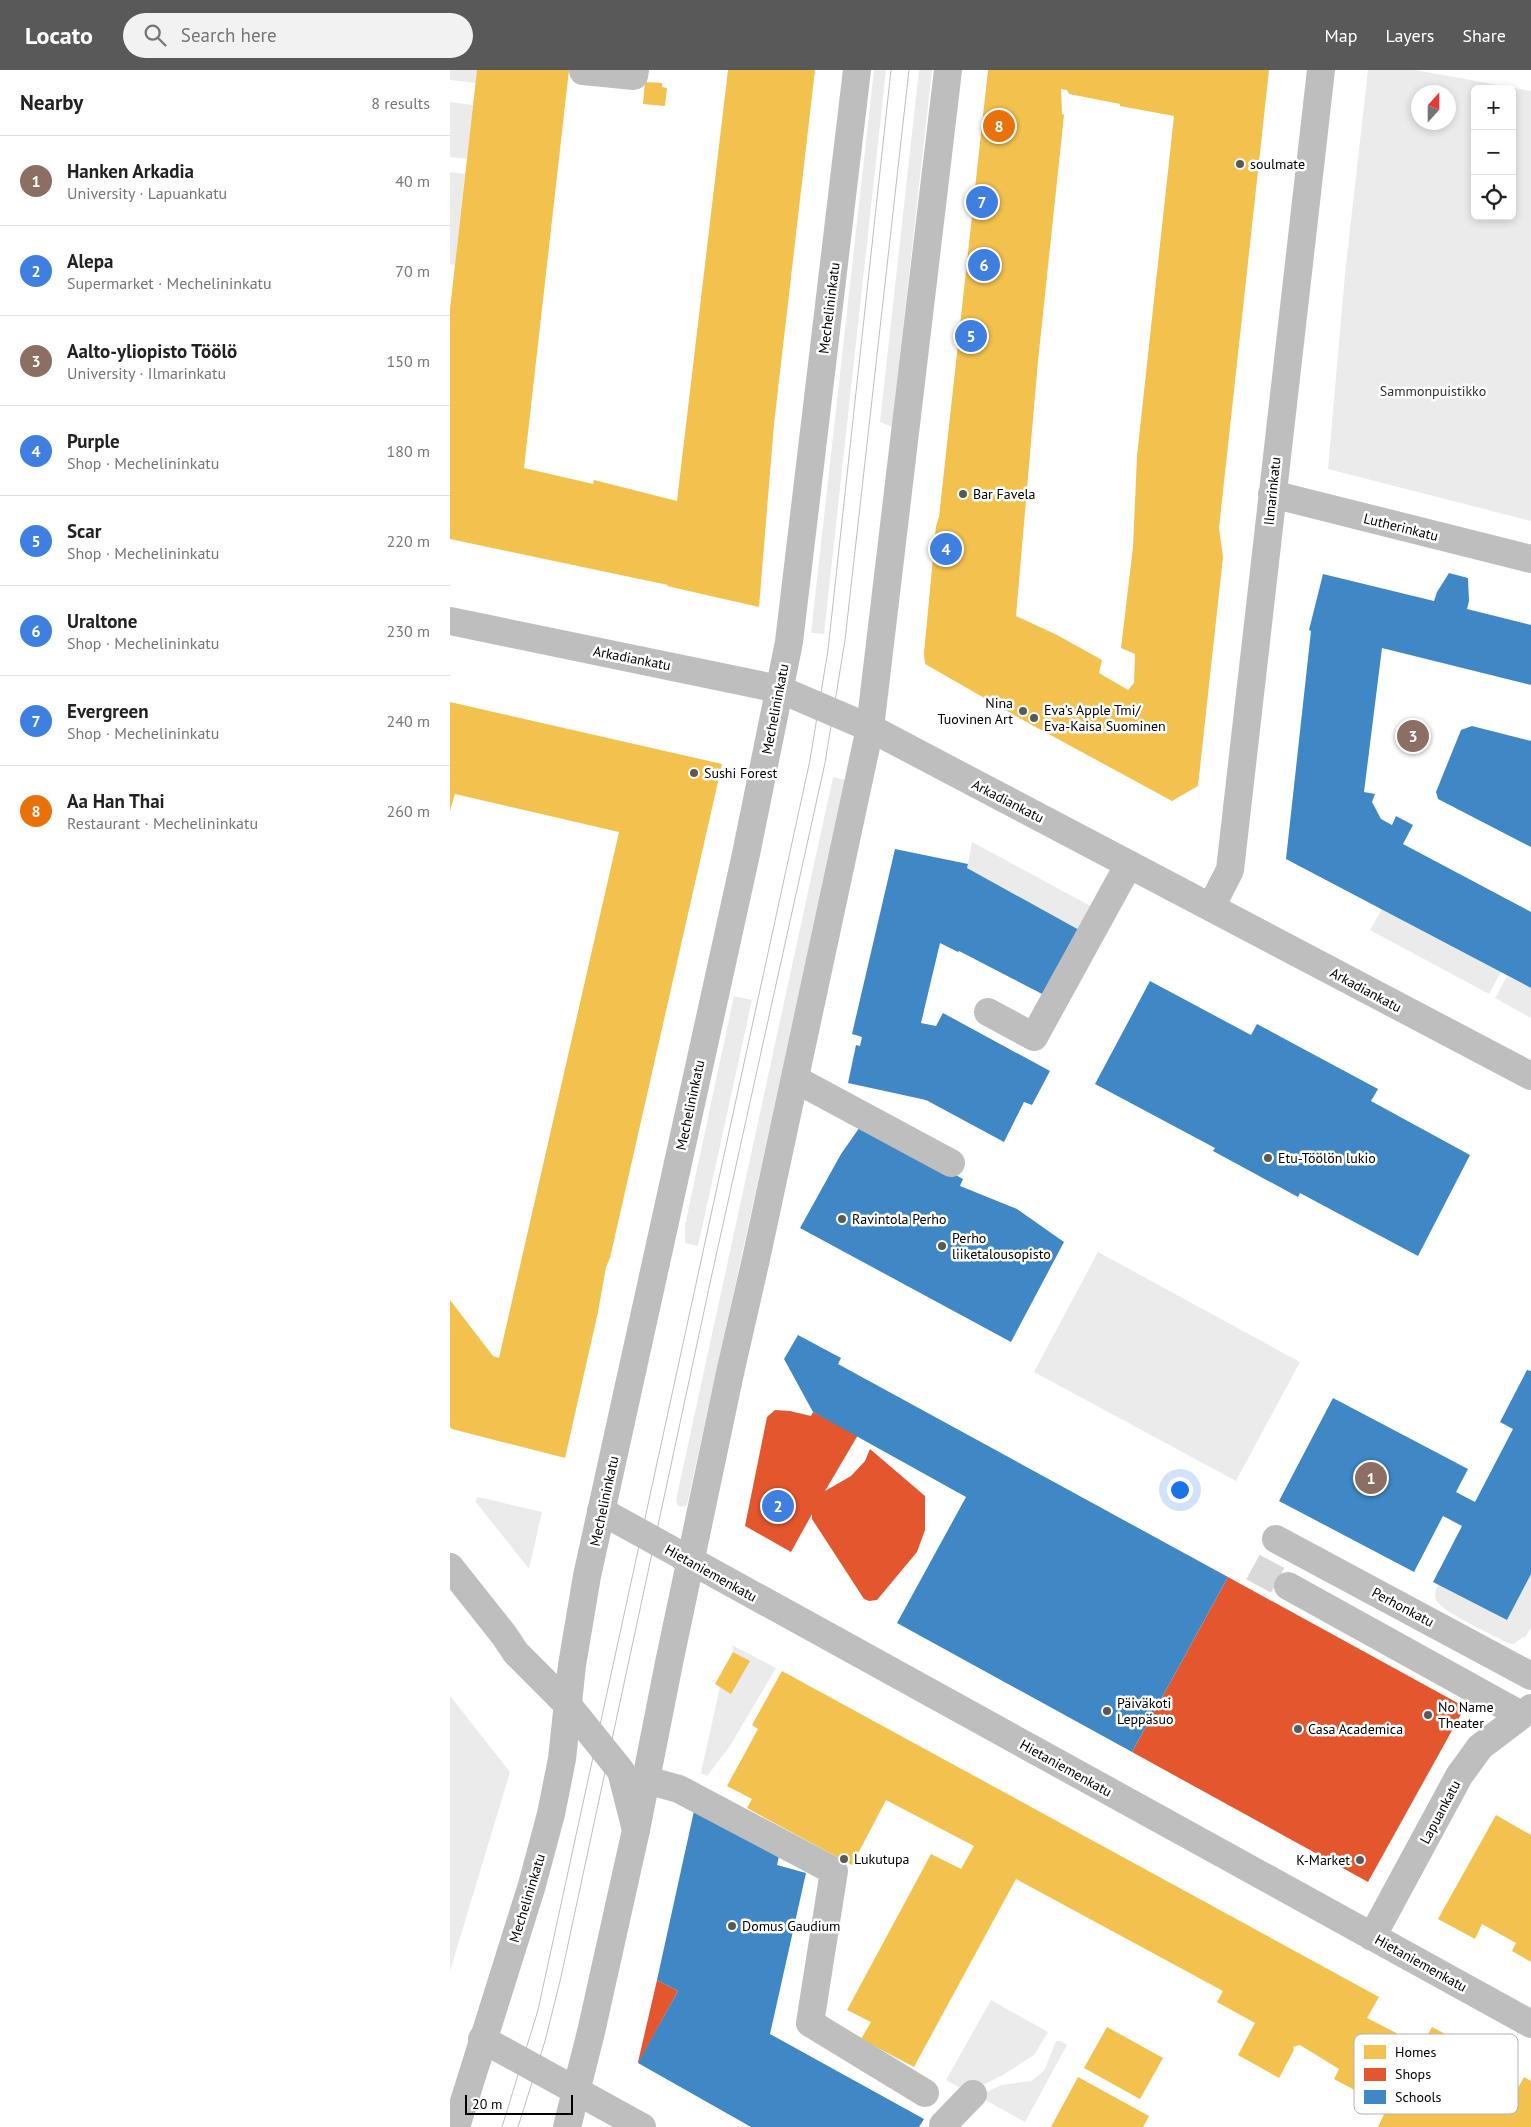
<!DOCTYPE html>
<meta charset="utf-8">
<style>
:root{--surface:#fff;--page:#f2f2f2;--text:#222;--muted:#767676;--line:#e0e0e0;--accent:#595959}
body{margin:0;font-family:"PT Sans",sans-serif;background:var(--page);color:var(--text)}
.controls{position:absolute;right:15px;top:15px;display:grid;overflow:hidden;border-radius:8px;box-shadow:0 2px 8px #0003}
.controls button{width:45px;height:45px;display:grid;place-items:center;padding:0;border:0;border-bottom:1px solid var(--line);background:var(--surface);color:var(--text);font:25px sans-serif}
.compass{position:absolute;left:961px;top:15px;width:45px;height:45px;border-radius:50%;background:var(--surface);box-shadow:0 2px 8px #0003;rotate:21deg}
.scale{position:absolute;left:15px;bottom:12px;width:108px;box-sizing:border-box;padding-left:5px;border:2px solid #000;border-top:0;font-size:14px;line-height:18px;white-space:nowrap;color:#000;-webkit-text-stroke:4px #fff;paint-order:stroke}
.you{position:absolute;left:729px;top:1419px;width:18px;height:18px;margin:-12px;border:4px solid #fff;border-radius:50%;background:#1a73e8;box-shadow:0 0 0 8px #1a73e833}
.badge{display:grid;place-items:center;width:32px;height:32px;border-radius:50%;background:var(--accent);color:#fff;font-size:16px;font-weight:700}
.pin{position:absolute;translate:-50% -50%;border:2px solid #fff;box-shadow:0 1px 5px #0006}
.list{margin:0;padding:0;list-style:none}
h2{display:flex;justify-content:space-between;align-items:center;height:65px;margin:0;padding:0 20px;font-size:21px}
h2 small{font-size:16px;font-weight:400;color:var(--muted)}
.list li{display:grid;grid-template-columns:32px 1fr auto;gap:15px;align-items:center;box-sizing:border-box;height:90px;padding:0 20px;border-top:1px solid var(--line)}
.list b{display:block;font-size:19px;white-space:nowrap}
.list p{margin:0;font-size:16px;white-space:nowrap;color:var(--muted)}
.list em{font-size:16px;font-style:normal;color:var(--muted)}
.icon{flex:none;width:28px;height:28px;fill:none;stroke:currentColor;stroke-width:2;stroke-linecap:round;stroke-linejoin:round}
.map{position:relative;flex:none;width:1081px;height:2057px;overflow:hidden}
header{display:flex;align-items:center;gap:30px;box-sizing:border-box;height:70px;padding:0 25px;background:var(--accent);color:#fff}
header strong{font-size:24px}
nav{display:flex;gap:28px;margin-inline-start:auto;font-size:18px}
.search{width:350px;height:45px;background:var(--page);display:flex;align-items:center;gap:12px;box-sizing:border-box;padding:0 18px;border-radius:28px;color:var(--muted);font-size:19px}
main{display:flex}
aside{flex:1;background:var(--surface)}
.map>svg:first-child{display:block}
.green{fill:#ebebeb;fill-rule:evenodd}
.homes{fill:#f2c14e;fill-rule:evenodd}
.shops{fill:#e4572e}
.schools{fill:#3f88c5}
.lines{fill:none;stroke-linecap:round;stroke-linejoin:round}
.minor-tunnel{stroke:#d9d9d9;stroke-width:28;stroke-dasharray:28 14;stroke-linecap:butt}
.minor{stroke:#bebebe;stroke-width:28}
.major{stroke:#bebebe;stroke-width:28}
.tram{stroke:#bebebe;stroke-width:1}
.poi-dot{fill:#595959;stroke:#fff;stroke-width:2}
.labels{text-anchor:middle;stroke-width:5;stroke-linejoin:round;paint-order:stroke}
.poi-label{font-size:14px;fill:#000;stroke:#fff;text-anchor:start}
.street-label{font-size:14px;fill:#000;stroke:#fff}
.park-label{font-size:14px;fill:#313131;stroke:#fff}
.key{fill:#fff;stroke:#b2b2b2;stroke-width:1}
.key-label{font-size:14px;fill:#000}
</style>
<header>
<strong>Locato</strong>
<div class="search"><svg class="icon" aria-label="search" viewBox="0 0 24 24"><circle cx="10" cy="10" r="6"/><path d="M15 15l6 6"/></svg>Search here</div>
<nav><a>Map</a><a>Layers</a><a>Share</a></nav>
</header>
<main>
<aside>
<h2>Nearby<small>8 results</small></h2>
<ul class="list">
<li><span class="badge" style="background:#8d6e63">1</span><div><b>Hanken Arkadia</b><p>University · Lapuankatu</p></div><em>40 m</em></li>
<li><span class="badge" style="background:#3f7fe0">2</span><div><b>Alepa</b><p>Supermarket · Mechelininkatu</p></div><em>70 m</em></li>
<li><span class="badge" style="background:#8d6e63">3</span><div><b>Aalto-yliopisto Töölö</b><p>University · Ilmarinkatu</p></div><em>150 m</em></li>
<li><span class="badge" style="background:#3f7fe0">4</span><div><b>Purple</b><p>Shop · Mechelininkatu</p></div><em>180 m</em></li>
<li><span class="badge" style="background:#3f7fe0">5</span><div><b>Scar</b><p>Shop · Mechelininkatu</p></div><em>220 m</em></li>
<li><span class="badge" style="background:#3f7fe0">6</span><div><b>Uraltone</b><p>Shop · Mechelininkatu</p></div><em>230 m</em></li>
<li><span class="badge" style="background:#3f7fe0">7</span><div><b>Evergreen</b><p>Shop · Mechelininkatu</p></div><em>240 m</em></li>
<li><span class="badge" style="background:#e8710a">8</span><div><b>Aa Han Thai</b><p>Restaurant · Mechelininkatu</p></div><em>260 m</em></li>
</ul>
</aside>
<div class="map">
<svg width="1081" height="2057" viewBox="0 0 1081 2057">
<rect width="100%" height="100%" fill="#fff"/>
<path class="green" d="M0,0H27L26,13L0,10Z
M424,0H436L374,564L361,563Z
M469,0H482L442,357L430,352Z
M918,0H965L1081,21V451L878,399L895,204ZM1025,19H1062V146H1025ZM998,22V52H968V22Z
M0,32L23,35L17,89L0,87Z
M0,102L15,104L5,195L0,194Z
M383,707L396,710L237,1435L232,1437L228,1436L226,1430Z
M522,772L646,839L631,861L517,798Z
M932,839L1051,902L1039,924L920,860Z
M1057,906L1081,918V948L1045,928Z
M284,926L302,930L248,1176L235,1173V1155Z
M648,1182L850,1292L786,1411L584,1302Z
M28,1427L92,1442L79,1499L25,1431Z
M1081,1504V1557L1075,1568L1073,1567L1064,1574L1058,1573C1043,1565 992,1542 986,1530C984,1524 986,1519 988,1514L1057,1550Z
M282,1575L326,1598L280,1676L257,1706L251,1703L270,1617L281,1623L299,1591L283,1582Z
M0,1626L60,1702L0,1901Z
M541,1930L598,1962L584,1985L553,2005L518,2022L496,2010Z
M606,1971H611L617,1975L575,2052L528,2026L551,2015L581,2011L589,2005L595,1999Z"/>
<path class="homes" d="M27,0H119L74,398L143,414L144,410L227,431L278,0H365L324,354L309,537L217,516L218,515L0,469V239Z
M538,0H819L769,458L773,487L748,716L722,731L571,649L475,594L474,583L486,456L489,447ZM611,19L617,20L619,24L670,34V36L724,46L687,386L683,477L671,578L685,584L684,613L678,620L649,603L652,590L607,565L566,546L588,291L614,45L612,44Z
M195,12L212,13V17L217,18L215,36L193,34Z
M0,632L272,694L160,1188L156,1197L148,1242L115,1388L2,1359L0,1357V1230L43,1286L49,1288L169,762L5,724L0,741Z
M283,1582L300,1591L281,1624L265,1614Z
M332,1601L929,1927L917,1948L960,1970L961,1975L965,1977L972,1975L982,1957L1030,1982L1020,1999V2008L1026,2011L1029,2009L1039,2014L1052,2022V2025L1056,2027H1063L1074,2007L1081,2011V2057H928L937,2038L935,2032L930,2030L927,2032L884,2009L889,1999L850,1975L843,1977L844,1980L829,2008L788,1985L805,1953L767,1932L773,1921L566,1809L464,1997L411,1969L421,1952L397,1940L481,1784L511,1799L524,1776L436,1730L402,1795L297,1738L302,1729L277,1716L308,1659L302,1655Z
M1046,1745L1081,1765V1892L1062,1881L1066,1873L1032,1854L1025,1869L988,1849Z
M657,1957L713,1988L690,2029L634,1998Z
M628,2007L699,2046L693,2057H601Z"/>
<path class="shops" d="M325,1340L340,1341L361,1346L363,1342L408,1365L375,1421L401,1406L415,1391L420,1379L475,1426V1460L467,1482L427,1530L419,1531L414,1529L362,1449V1444L341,1482L295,1456L317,1347Z
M778,1507L1015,1637L918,1812L682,1682Z
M207,1910L228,1921L189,1992H188Z"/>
<path class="schools" d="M999,503L1018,508L1019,531L1017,539L1081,555V615L932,578L914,722L925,724L922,732L931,749L942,755L946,746L963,755L953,774L1081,842V918L836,789L861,561L859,560L873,504L984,531L987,522Z
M1022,656L1081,671V777L988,729L986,722L1011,660Z
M445,779L518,794L517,798L631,861L596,926L509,881L508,882L490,873L471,953L486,956L493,943L600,1001L582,1035L574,1032L554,1072L476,1030L398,1013L406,975L410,976L412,967L402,964Z
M700,911L801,965L807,954L928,1019L921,1031L1020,1085L968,1186L850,1123L848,1127L763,1081L765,1078L645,1014Z
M412,1054L513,1109L510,1116L567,1139L614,1172L561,1272L350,1158L391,1084Z
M348,1265L391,1288L388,1294L778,1507L682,1682L447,1553L516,1427L363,1342L334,1289Z
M1077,1300L1081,1301V1504L1057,1550L983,1512L1012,1456L993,1446L964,1502L829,1431L883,1328L1018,1399L1006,1422L1025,1432L1063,1359L1050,1352Z
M244,1741L329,1786L327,1795L356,1803L320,1964L474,2049L469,2057H301L188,1993L228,1921L207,1910Z"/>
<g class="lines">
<path class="minor-tunnel" d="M803,1497L838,1516"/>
<path class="minor" d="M133,1L184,6L185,0
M822,424L1081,489
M0,551L329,619L420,658L1081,1006
M761,837L780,800L871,0
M538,942L584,967L679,794
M345,1009L501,1093
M151,1441L1081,1954
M826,1469L1081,1606
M0,1497L54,1565L66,1583L117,1634L171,1701L186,1760
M838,1516L1071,1645
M196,1710L229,1719L384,1801L360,1953L475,2023
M922,1867L1009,1706L1030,1677L1081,1638
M32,1969L192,2057
M493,2055L523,2024"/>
<path class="major" d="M6,2057L82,1815L101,1744L112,1689L122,1595L137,1506L296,784L339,572L407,0
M117,2057L141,1962L186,1760L219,1593L280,1303L306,1189L420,658L498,0"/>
<path class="tram" d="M52,2057L88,1940L360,690L378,580L441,0
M68,2057L95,1971L111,1907L262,1204L375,693L395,570L459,0"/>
</g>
<g class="poi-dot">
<circle cx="790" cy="94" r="5"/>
<circle cx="513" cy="424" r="5"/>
<circle cx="573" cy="641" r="5"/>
<circle cx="584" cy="648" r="5"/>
<circle cx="244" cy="703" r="5"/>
<circle cx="818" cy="1088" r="5"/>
<circle cx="392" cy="1149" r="5"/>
<circle cx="492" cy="1176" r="5"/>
<circle cx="657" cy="1641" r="5"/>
<circle cx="978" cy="1645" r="5"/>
<circle cx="848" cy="1659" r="5"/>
<circle cx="394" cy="1789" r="5"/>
<circle cx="910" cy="1790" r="5"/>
<circle cx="282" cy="1856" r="5"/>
</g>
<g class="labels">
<g class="poi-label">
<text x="800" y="99">soulmate</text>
<text x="523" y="429">Bar Favela</text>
<text x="563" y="638" text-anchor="end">Nina<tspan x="563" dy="16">Tuovinen Art</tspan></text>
<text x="594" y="645">Eva’s Apple Tmi/<tspan x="594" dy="16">Eva-Kaisa Suominen</tspan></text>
<text x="254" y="708">Sushi Forest</text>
<text x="828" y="1093">Etu-Töölön lukio</text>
<text x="402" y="1154">Ravintola Perho</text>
<text x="502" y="1173">Perho<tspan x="502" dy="16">liiketalousopisto</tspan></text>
<text x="667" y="1638">Päiväkoti<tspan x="667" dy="16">Leppäsuo</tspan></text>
<text x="988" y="1642">No Name<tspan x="988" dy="16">Theater</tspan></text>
<text x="858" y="1664">Casa Academica</text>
<text x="404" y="1794">Lukutupa</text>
<text x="900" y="1795" text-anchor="end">K-Market</text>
<text x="292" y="1861">Domus Gaudium</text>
</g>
<g class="street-label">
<text transform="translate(379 238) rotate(-83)" y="5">Mechelininkatu</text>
<text transform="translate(822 421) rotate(-84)" y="5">Ilmarinkatu</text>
<text transform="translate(951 457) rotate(14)" y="5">Lutherinkatu</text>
<text transform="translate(182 588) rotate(11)" y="5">Arkadiankatu</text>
<text transform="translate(325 639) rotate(-79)" y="5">Mechelininkatu</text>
<text transform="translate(558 731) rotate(27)" y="5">Arkadiankatu</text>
<text transform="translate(916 920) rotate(28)" y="5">Arkadiankatu</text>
<text transform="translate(240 1035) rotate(-78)" y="5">Mechelininkatu</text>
<text transform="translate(154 1431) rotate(-78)" y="5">Mechelininkatu</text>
<text transform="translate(261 1503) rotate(29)" y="5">Hietaniemenkatu</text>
<text transform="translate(953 1537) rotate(28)" y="5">Perhonkatu</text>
<text transform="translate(616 1698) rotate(29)" y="5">Hietaniemenkatu</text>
<text transform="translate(990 1742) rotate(-62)" y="5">Lapuankatu</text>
<text transform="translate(77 1828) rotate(-73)" y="5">Mechelininkatu</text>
<text transform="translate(971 1893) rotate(29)" y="5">Hietaniemenkatu</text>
</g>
<g class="park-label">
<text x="983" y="326">Sammonpuistikko</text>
</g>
</g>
<rect x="904" y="1964" width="164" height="80" rx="8" class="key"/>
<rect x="914" y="1975" width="22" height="14" fill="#f2c14e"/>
<rect x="914" y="1998" width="22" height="13" fill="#e4572e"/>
<rect x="914" y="2020" width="22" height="14" fill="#3f88c5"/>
<g class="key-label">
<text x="945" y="1987">Homes</text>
<text x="945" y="2009">Shops</text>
<text x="945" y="2032">Schools</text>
</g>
</svg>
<div class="controls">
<button>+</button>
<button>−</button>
<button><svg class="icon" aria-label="locate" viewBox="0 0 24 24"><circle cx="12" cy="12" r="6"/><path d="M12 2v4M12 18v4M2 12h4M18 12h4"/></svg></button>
</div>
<svg class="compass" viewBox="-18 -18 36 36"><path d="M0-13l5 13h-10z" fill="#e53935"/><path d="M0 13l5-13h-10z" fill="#767676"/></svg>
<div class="scale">20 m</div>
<div class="you"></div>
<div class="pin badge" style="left:921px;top:1408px;background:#8d6e63">1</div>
<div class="pin badge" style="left:328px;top:1436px;background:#3f7fe0">2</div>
<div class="pin badge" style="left:963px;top:666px;background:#8d6e63">3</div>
<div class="pin badge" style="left:496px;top:479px;background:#3f7fe0">4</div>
<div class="pin badge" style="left:521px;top:266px;background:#3f7fe0">5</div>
<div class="pin badge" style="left:534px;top:195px;background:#3f7fe0">6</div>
<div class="pin badge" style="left:532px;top:132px;background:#3f7fe0">7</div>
<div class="pin badge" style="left:549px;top:56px;background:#e8710a">8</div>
</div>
</main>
